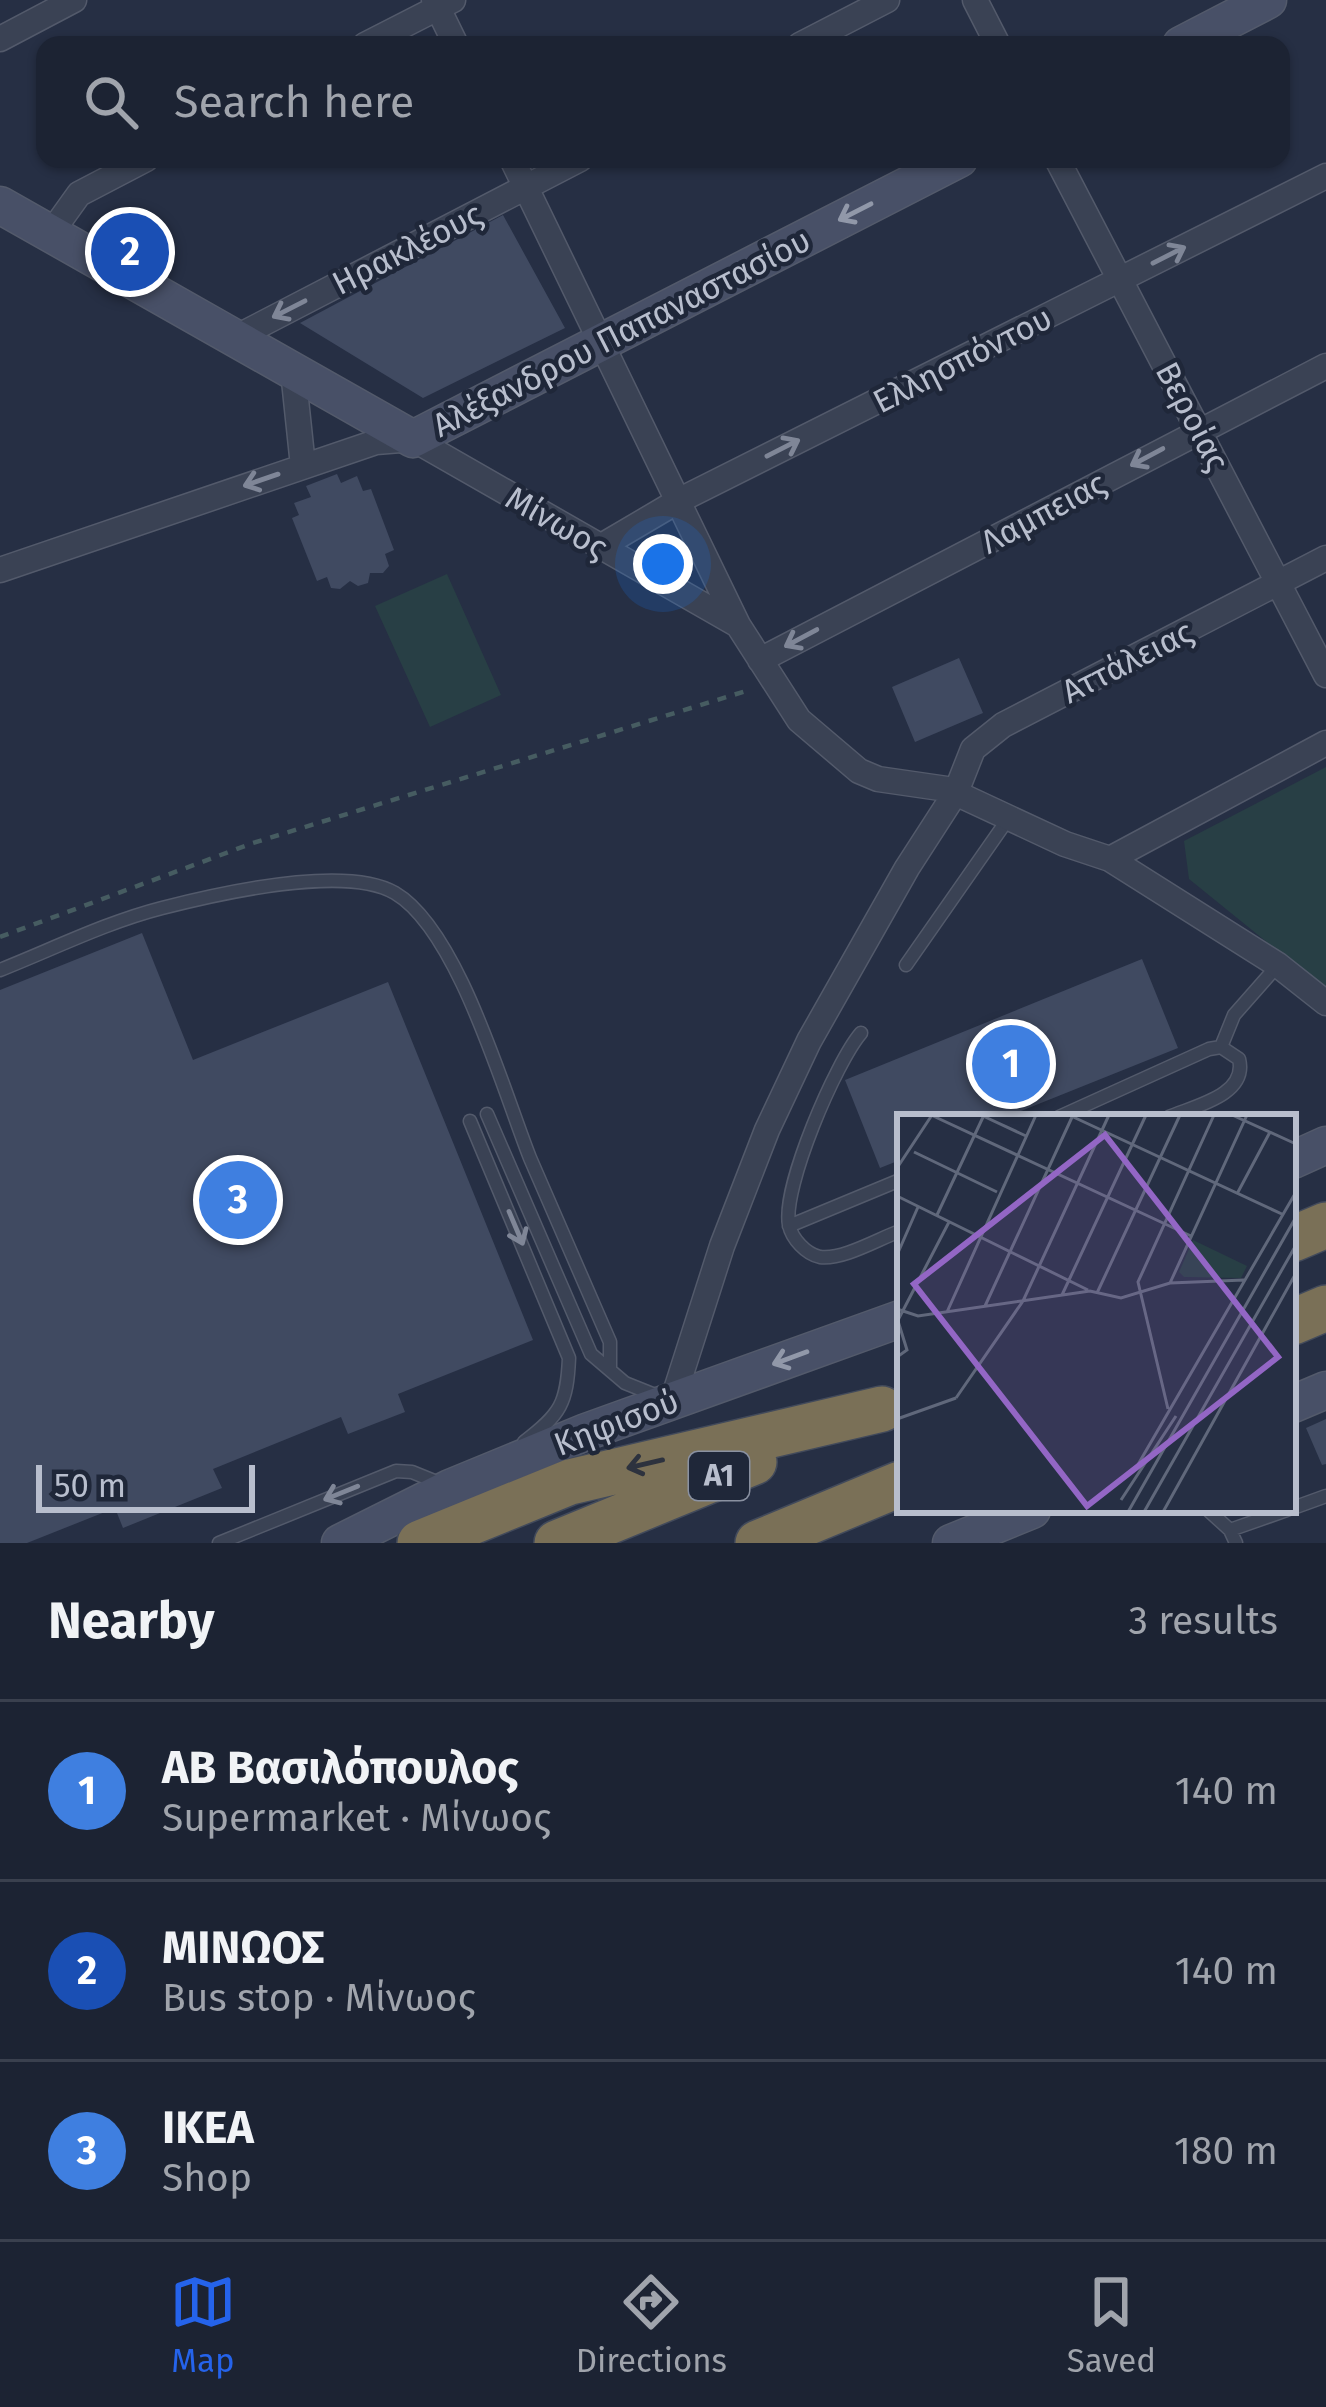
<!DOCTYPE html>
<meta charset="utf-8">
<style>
:root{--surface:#1c2333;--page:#292f3f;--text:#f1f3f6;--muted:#a0a4ac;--line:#3a404e;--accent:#2563eb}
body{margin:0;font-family:"Fira Sans",sans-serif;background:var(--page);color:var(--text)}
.scale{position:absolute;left:36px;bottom:30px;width:219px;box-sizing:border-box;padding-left:12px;border:6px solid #b8becd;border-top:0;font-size:33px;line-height:42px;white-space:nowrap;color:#b8becd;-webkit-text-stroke:9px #1f2739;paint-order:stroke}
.you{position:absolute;left:663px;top:564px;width:42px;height:42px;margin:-30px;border:9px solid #fff;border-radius:50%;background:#1a73e8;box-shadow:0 0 0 18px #1a73e833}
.badge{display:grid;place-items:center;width:78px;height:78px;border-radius:50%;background:var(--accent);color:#fff;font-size:39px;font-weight:700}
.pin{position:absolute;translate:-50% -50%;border:6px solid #fff;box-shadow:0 3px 12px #0006}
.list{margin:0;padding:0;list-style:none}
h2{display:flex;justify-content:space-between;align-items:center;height:156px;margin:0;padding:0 48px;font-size:51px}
h2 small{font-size:39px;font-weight:400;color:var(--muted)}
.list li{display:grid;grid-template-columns:78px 1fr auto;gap:36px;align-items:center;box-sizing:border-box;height:180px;padding:0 48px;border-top:3px solid var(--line)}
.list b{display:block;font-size:45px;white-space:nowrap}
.list p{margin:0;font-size:39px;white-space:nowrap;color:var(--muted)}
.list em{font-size:39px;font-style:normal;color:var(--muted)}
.icon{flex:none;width:66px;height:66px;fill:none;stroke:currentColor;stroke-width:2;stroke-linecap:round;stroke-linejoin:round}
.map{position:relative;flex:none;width:1326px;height:1543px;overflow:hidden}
.search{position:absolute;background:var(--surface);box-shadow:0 3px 9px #0004;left:36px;right:36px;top:36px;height:132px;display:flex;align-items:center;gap:30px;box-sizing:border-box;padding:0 42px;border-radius:24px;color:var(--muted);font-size:45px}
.sheet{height:696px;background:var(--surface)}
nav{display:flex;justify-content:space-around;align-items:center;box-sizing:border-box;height:168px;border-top:3px solid var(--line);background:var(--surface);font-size:33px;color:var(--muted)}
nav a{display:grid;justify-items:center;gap:6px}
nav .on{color:var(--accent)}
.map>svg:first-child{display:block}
.green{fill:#283f45}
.building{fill:#404a61}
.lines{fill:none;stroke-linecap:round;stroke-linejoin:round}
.lane-casing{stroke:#535a6b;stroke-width:15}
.street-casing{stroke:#535a6b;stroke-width:27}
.secondary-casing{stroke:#535a6b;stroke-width:39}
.highway-casing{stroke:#424a5b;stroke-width:48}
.path{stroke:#465c61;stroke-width:4.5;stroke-dasharray:9 9;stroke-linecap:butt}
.lane{stroke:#3a4254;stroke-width:12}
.street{stroke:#3a4254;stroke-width:24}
.secondary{stroke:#485067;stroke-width:36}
.highway{stroke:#7a7057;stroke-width:45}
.oneway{stroke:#9198a9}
.oneway2{stroke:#7f8697}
.oneway3{stroke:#2d323e}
.labels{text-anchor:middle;stroke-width:9;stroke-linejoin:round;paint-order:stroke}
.shield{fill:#1f2739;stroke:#8a91a1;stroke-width:3}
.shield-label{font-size:30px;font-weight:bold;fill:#b8becd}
.street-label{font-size:33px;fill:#b8becd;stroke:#1f2739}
.inset-road{fill:none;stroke:#60687b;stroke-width:3}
.view{fill:#9366c5;fill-opacity:0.15;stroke:#9366c5;stroke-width:6}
.inset-edge{fill:none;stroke:#b8becd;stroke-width:6}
</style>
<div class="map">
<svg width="1326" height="1543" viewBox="0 0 1326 1543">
<rect width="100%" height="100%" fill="#262f44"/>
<path class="green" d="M447,574L501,695L430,727L375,606Z
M1326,767V990L1189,879L1184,841Z"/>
<path class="building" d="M503,215L565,328L423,398L300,323Z
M337,474L341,483L357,476L363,491L371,489L394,550L385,554L389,566L383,573H370L368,583L358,586L350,581L340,589L331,588L327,577L317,581L292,518L299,515L294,503L311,497L306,486Z
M959,658L983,713L915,742L892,687Z
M142,933L193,1060L388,982L533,1340L398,1394L405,1412L348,1434L341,1417L213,1469L222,1488L123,1528L115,1508L27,1543H0V990Z
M1142,959L1178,1048L1006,1117H900V1160L880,1168L845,1080Z
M1326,1419V1464L1322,1465L1306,1428Z"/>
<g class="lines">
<defs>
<path id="lane" d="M906,965L1008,819
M0,970C53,949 107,922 162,908C217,894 345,864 395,893C458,930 503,1090 530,1158C556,1219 583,1280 610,1342V1370
M861,1033C836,1062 782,1187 789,1225C792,1239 806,1254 820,1257C843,1260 878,1239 900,1231
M1221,1047L1234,1015L1278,965
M487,1114L591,1354L625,1383L655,1395
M1059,1117L1209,1049L1221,1047L1239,1059C1248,1095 1195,1106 1169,1117
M470,1121L569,1358C567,1403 561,1414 524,1442
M789,1226L900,1180
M1293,1508L1326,1496
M1208,1510L1230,1530L1236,1543
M1230,1530L1287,1510
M219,1543L396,1471L412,1472L444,1485"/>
<path id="street" d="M434,0L456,45
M975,0L998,45
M0,39L74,0
M365,45L453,0
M800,45L887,0
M512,159L738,625
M1057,159L1326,675
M51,233L79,194L146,159
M235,338L580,159
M293,371L303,466
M600,547L678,501L1326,176
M0,570L376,442L413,439L738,625L799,720L859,771L878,779L947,789L1065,844L1110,859L1278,965L1326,1003
M760,660L1326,366
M1110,859L1326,743
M673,1399L722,1246L767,1130L809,1041L907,868L956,792L973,749L1003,725L1326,558"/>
<path id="secondary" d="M1181,45L1268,0
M0,205L413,439L959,159
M1293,1160L1326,1145
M1293,1404L1326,1390
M340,1543L450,1488L586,1432L900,1319
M951,1543L1032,1510"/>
<path id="highway" d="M1293,1239L1326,1225
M1293,1322L1326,1308
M420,1543L570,1482L882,1409
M557,1543L754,1462
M758,1543L900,1484"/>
</defs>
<use href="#lane" class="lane-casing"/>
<use href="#street" class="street-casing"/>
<use href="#secondary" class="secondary-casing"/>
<use href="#highway" class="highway-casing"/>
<path class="path" d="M0,937L253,843L746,691"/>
<use href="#lane" class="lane"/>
<use href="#street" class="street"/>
<use href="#secondary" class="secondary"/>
<use href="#highway" class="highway"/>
</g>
<defs><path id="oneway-shaft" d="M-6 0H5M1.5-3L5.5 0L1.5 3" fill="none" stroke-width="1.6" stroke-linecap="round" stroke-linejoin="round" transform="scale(3)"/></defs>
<g class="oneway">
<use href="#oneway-shaft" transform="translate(855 212) rotate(153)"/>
<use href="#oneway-shaft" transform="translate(790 1358) rotate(160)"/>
</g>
<g class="oneway2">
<use href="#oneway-shaft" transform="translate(1169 255) rotate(-27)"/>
<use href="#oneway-shaft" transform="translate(289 309) rotate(153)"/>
<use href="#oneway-shaft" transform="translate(783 448) rotate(-27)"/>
<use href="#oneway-shaft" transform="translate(1147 457) rotate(152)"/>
<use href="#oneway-shaft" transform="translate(261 480) rotate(161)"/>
<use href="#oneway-shaft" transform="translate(801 638) rotate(152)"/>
<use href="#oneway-shaft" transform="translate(516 1228) rotate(67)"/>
<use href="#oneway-shaft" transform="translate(341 1493) rotate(158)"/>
</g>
<use class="oneway3" href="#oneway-shaft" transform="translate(645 1464) rotate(167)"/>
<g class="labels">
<rect class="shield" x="689" y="1452" width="60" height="48" rx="9"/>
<g class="shield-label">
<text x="719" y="1486">Α1</text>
</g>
<g class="street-label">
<text transform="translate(407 248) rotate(-27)" y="12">Ηρακλέους</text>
<text transform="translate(621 332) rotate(-27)" y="12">Αλέξανδρου Παπαναστασίου</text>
<text transform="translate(962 359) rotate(-27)" y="12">Ελλησπόντου</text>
<text transform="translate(1193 416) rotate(62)" y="12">Βεροίας</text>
<text transform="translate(1043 512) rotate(-28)" y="12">Λαμπειας</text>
<text transform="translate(557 522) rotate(30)" y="12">Μίνωος</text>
<text transform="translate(1127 661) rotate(-27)" y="12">Αττάλειας</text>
<text transform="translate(616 1422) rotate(-21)" y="12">Κηφισού</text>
</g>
</g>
<g transform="translate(897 1114)">
<rect width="399" height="399" fill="#262f44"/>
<path d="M296,126L350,152L344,164L287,163L282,158Z" fill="#283f45"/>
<path class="inset-road" d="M34,1L294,122M172,1L387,101M335,1L399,30M86,2L129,22M17,38L100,78M0,54L35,1M341,78L373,18M0,82L191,176M40,101L87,1M0,141L21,93M273,169L350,1M200,179L283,1M165,181L249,1M88,192L176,1M0,195L21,202L193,177L224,184L273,169L347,166M50,198L139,1M0,208L52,108M0,243L10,236L1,207M59,284L126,187L212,1M271,295L241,168L317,1M0,305L59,284M239,354L399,78M224,386L279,302M231,398L399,103M247,398L399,131M266,398L399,159"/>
<path class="view" d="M208,21L381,243L190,392L17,170Z"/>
<rect width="399" height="399" class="inset-edge"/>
</g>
</svg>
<div class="scale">50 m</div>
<div class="you"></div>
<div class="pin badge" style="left:1011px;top:1064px;background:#3f7fe0">1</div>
<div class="pin badge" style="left:130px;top:252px;background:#1a4fb4">2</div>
<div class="pin badge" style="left:238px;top:1200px;background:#3f7fe0">3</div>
<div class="search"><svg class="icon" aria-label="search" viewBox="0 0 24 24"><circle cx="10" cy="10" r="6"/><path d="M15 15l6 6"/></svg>Search here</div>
</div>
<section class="sheet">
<h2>Nearby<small>3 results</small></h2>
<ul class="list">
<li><span class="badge" style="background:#3f7fe0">1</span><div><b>ΑΒ Βασιλόπουλος</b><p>Supermarket · Μίνωος</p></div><em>140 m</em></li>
<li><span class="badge" style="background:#1a4fb4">2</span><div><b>ΜΙΝΩΟΣ</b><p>Bus stop · Μίνωος</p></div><em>140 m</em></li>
<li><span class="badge" style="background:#3f7fe0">3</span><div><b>IKEA</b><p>Shop</p></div><em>180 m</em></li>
</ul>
</section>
<nav>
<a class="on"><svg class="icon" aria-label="map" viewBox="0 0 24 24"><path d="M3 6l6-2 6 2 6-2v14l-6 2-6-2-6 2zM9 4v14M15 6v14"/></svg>Map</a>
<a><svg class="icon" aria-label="directions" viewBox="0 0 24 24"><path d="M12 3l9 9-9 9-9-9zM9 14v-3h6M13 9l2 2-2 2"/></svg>Directions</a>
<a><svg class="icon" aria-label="saved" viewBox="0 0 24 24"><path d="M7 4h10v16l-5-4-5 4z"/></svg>Saved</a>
</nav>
